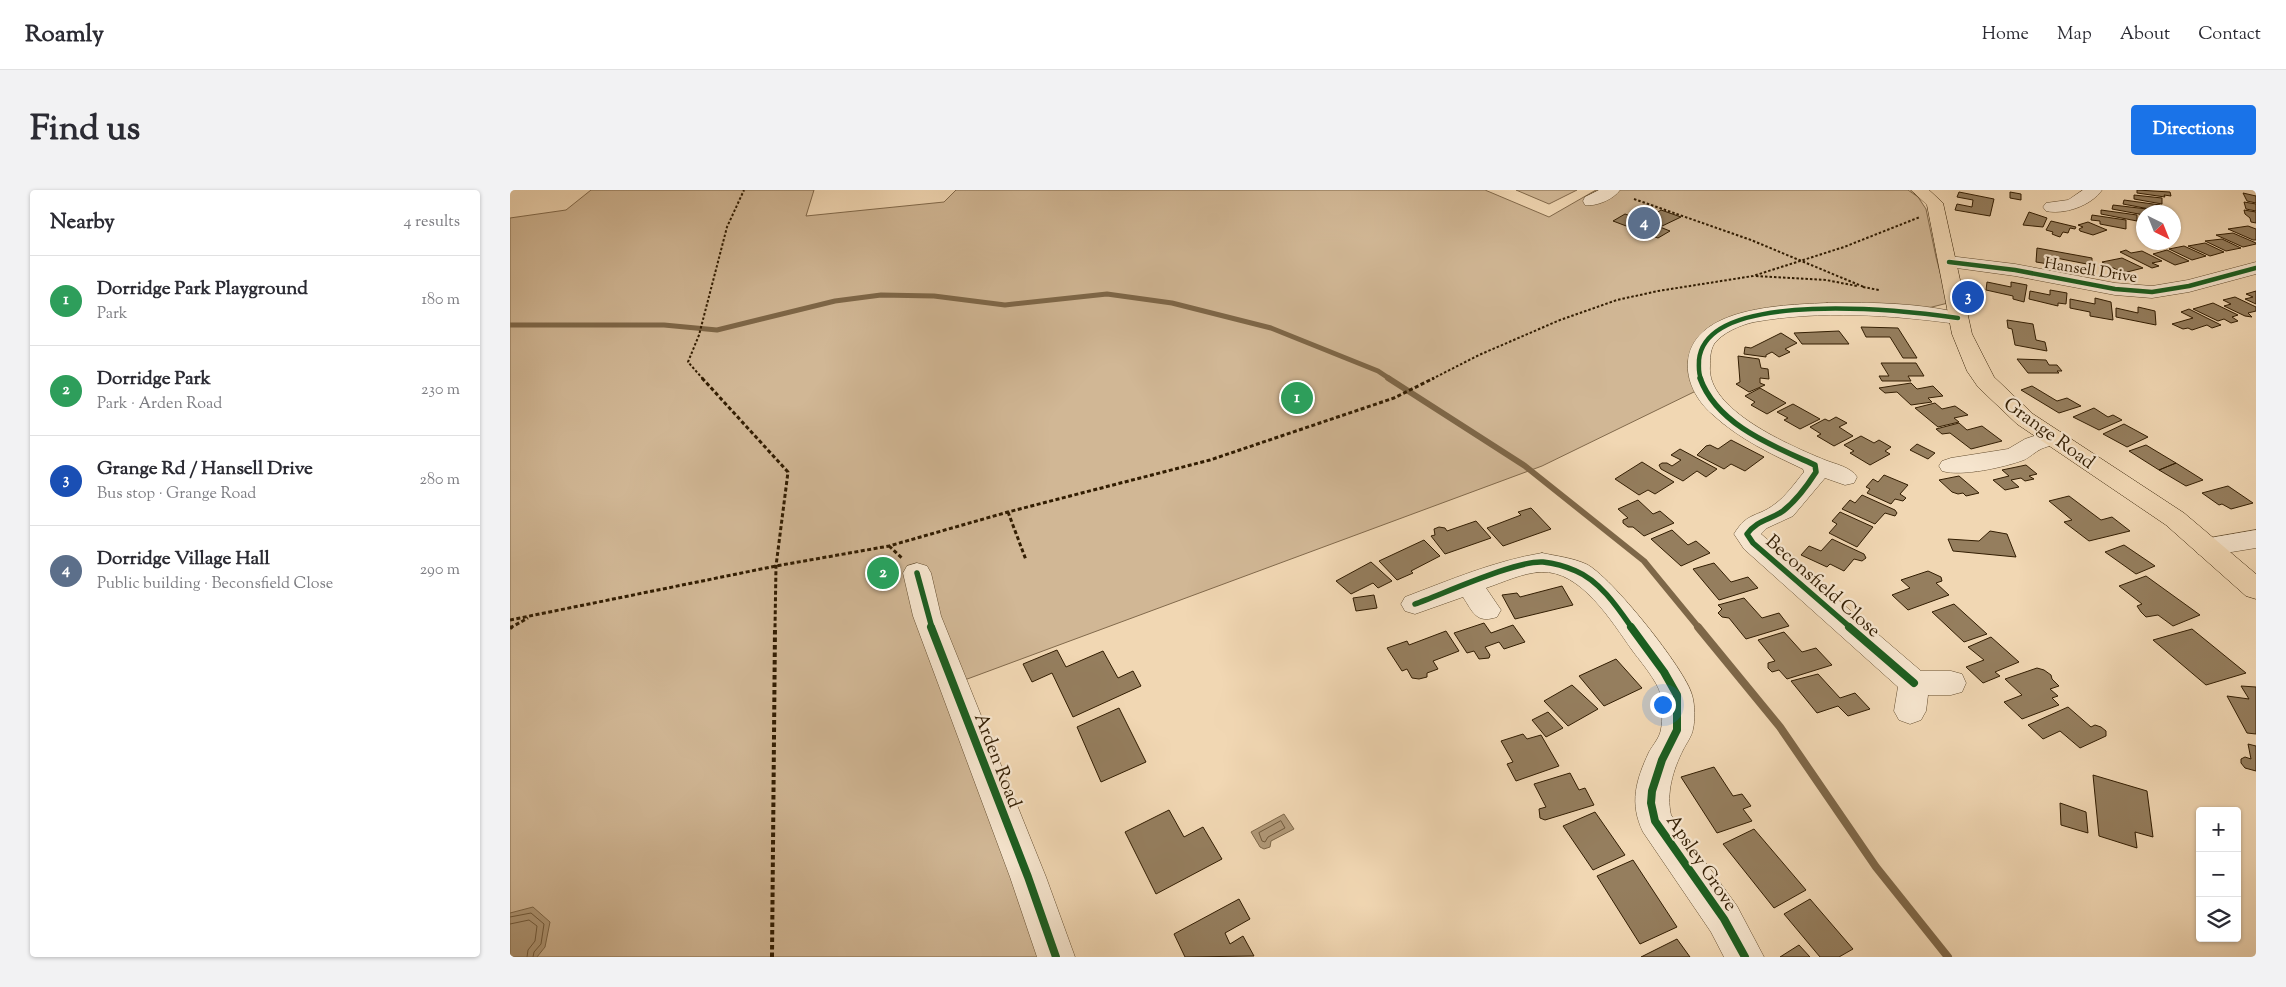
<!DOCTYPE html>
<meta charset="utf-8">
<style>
:root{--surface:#fff;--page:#f2f2f3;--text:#2b2b33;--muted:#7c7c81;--line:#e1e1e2;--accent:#1a73e8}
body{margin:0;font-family:"Sorts Mill Goudy",serif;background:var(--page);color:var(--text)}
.controls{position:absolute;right:15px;bottom:15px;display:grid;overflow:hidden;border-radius:5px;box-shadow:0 1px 4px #0004}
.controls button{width:45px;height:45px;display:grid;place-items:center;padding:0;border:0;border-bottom:1px solid var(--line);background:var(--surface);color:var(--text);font:25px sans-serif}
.compass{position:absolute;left:1626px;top:15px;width:45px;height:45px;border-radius:50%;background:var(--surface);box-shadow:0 1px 4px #0004;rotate:137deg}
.you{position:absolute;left:1152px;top:514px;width:18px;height:18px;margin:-12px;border:4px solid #fff;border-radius:50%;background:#1a73e8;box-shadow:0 0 0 8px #1a73e833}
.badge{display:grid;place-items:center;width:32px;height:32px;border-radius:50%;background:var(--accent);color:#fff;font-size:16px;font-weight:700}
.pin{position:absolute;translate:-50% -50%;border:2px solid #fff;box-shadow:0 1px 5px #0006}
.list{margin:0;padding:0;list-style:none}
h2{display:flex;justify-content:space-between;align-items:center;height:65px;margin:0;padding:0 20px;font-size:21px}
h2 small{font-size:16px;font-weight:400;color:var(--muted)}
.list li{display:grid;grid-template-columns:32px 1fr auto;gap:15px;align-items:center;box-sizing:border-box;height:90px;padding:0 20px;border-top:1px solid var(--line)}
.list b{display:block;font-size:19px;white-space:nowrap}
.list p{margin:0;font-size:16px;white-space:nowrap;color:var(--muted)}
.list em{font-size:16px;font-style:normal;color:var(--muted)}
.icon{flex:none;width:28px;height:28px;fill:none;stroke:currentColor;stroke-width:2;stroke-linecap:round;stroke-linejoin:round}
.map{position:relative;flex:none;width:1746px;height:767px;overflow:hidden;border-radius:5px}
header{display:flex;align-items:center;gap:30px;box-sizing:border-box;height:70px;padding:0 25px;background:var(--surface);border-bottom:1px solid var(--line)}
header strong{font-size:24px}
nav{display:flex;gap:28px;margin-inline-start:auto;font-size:18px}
.intro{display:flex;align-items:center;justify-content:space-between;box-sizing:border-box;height:120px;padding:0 30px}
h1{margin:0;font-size:35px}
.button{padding:12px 22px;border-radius:5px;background:var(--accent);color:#fff;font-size:18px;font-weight:700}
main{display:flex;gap:30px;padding:0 30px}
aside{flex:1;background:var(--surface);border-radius:5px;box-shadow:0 1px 4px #0004}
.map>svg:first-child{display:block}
.green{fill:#d1b795;stroke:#826a4c}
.water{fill:#b09877;stroke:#7e6748}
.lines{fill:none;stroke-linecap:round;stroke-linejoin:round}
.shore{stroke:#715a3c;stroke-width:1}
.stream-far2{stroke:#7e6748;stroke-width:5}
.stream-far1{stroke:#7e6748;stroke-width:6}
.stream{stroke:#7e6748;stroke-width:8}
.building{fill:#957e5e;stroke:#321d02}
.minor-casing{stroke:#624c2e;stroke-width:1}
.major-casing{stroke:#321d02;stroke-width:1}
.path-far2{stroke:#321d02;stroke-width:2;stroke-dasharray:2.5 2;stroke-linecap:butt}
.path-far1{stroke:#321d02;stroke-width:3;stroke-dasharray:4 2.5;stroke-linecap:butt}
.path{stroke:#321d02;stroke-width:4;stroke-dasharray:4.5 3;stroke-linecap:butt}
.minor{fill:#f6e5ce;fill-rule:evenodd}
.major{fill:#f1d7b3;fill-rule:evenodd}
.cycleway-far2-casing{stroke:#f6e5ce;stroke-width:6}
.cycleway-far1-casing{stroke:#f6e5ce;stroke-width:9}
.cycleway-casing{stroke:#f6e5ce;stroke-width:11}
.cycleway-far2{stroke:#1b5e20;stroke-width:4.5}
.cycleway-far1{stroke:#1b5e20;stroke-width:5.5}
.cycleway{stroke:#1b5e20;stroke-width:8}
.labels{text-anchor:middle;stroke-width:4.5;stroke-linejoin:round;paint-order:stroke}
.far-street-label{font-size:16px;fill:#321d02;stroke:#f6e5ce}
.street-label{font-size:19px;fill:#321d02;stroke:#f6e5ce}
</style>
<header>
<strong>Roamly</strong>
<nav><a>Home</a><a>Map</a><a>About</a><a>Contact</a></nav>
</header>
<div class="intro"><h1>Find us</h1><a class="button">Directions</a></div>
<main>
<aside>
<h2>Nearby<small>4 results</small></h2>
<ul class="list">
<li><span class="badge" style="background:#2e9e5b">1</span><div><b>Dorridge Park Playground</b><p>Park</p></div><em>180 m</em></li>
<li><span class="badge" style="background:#2e9e5b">2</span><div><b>Dorridge Park</b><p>Park · Arden Road</p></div><em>230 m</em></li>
<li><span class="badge" style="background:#1a4fb4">3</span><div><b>Grange Rd / Hansell Drive</b><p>Bus stop · Grange Road</p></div><em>280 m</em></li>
<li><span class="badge" style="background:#5c6f8a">4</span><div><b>Dorridge Village Hall</b><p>Public building · Beconsfield Close</p></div><em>290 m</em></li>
</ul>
</aside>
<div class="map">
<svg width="1746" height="767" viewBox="0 0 1746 767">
<rect width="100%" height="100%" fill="#f1d7b3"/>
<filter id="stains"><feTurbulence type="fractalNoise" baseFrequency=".004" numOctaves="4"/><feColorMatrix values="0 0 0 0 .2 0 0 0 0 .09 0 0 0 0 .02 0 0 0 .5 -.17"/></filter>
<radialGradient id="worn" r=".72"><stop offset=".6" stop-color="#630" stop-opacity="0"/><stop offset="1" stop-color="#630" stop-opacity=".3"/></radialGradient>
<path class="green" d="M81,0H304L296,26L434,12L446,0H975L1039,27L1086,0H1398L1408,7L1416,19L1426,67L1438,113L1418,118L1316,116L1202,137L1188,200L1032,276L433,498L537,767H0V28L56,20Z
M1006,0H1067L1039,14Z"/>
<path class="water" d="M774,624L784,639L761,651L760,657L754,659L750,657L741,642Z
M23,717L40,732L35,757L27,767H0V723Z"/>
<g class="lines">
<path class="shore" d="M771,631L775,638L758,647L755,652L752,651L749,643Z
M0,727L21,723L34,734L31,754L24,762L23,767
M0,734L19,730L27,736L25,751L18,760L17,767"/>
<path class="stream-far2" d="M0,135H154L207,140L325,111L371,105L424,106L495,115L597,104L662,113L761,138L868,181L880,189"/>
<path class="stream-far1" d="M878,188L1015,276L1134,371L1189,438"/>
<path class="stream" d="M1188,437L1270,537L1366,677L1438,767"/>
</g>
<path class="building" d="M1627,0L1660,2L1661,6L1654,5L1655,7L1627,3Z
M1449,2L1484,9L1480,26L1445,20L1447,14L1462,17L1463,10L1447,7Z
M1500,2L1511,4V10L1500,8Z
M1733,3L1746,6V13L1737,11Z
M1624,5L1652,8V14L1624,9Z
M1614,10L1650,15V21L1613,14Z
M1734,12L1746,14V21L1736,19Z
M1603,15L1637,19L1639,22H1634V25L1602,19Z
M1151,20L1171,27L1150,37L1160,41L1148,48L1103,31L1115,24L1134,31Z
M1591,20L1627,25V31L1591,24Z
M1734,20L1746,22V33L1741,32L1740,28L1735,24Z
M1519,22L1537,28L1533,37L1513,35Z
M1582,25L1616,30V39L1590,34V31L1581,30Z
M1541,31L1566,37L1565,39L1560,38L1558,43L1553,42L1550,47L1547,46L1542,44L1543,42L1536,40Z
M1578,32L1597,40L1583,45L1570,41L1569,39L1573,37L1568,35Z
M1738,36L1746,39V50H1743L1718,39Z
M1723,43L1746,53V54L1733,57L1706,45Z
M1712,49L1731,58L1716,61L1695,51Z
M1695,53L1714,62L1700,66L1678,56Z
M1674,56L1696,66L1682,70L1659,59Z
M1527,58L1582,68V75L1546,68L1545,75L1526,72Z
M1616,60L1621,63L1632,61L1652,71L1642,73L1649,76L1642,78L1610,62Z
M1657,60L1679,71L1665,75L1643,64Z
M1612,68L1633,78L1613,83L1592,72Z
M1477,92L1501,97V92L1517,95L1514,112L1503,109V106L1476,100Z
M1540,100L1557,103L1556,114L1548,113V116L1519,109L1520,101L1540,105Z
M1746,101V114L1735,109L1743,107L1736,104Z
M1725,107L1746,117V121L1738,123L1742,127L1735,126L1714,116L1721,114L1713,110Z
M1585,108L1601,112L1603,130L1580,126V122L1560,118V109L1585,114Z
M1703,113L1728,125L1722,127L1728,131L1721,133L1714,129L1708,131L1683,119Z
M1628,117L1645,121L1646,135L1606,127V118L1628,123Z
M1679,119L1711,135L1702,138L1697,135L1682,140L1678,138L1673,139L1662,134L1683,128L1671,122Z
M1497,130L1523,134L1526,150L1535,152L1537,161L1505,155L1502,139L1498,138Z
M1351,137L1388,138L1407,168H1393L1380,147H1356Z
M1329,141L1339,154H1292L1284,143Z
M1271,143L1287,153L1275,159L1280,162L1269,167L1262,162L1256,165V167L1234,164L1235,157L1241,158Z
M1228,166L1249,169L1251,178L1258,179L1259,189L1250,188V193L1255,195L1239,202L1226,194L1230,192Z
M1507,169L1536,170L1539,175H1547L1552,181H1547L1549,183H1518Z
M1371,173H1406L1414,186H1398L1401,191H1372L1369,186H1379Z
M1401,193L1407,199L1423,196L1433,206L1418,208L1422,212L1401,215L1387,202L1375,203L1369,198Z
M1522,196L1547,211L1557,208L1571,216L1549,223L1511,200Z
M1250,198L1276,213L1257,224L1241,215L1245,212L1235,206Z
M1425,213L1432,219L1445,216L1458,225L1444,228L1449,232L1428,237L1405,218Z
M1283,214L1310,229L1290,239L1274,230L1278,228L1267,222Z
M1584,218L1598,227L1603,225L1612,230L1589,240L1563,227Z
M1326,227L1337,233L1329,237L1343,246L1324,256L1307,246L1311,244L1300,237L1315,229L1319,231Z
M1449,233L1457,240L1472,236L1492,251L1461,259L1440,243L1432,244L1426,239Z
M1614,234L1638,247L1617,257L1593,244Z
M1351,246L1364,253L1369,250L1381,257L1375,261L1380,264L1360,275L1340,263L1344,261L1334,255Z
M1221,250L1254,267L1235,281L1221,274L1214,279L1187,265L1196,256L1200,255L1208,259Z
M1407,254L1425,263L1418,269L1400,260Z
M1636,255L1666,273L1649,280L1619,261Z
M1170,259L1207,279L1196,287L1187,281L1173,291L1151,279L1149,275L1152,273H1157L1162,276L1171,270L1161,265Z
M1132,272L1164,292L1145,304L1138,300L1129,305L1105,289Z
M1666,273L1693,290L1676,296L1649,280Z
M1516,275L1527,284L1519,286L1524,289L1515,291L1511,288L1501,290L1509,297L1495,300L1483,290L1499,286L1492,280Z
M1374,285L1398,295L1390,304L1396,308L1393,311L1385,309L1381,314L1357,303L1360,299L1356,297L1363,289L1368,292Z
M1449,286L1469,303L1456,306L1453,303L1448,304L1442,302L1429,290Z
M1718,296L1743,313L1721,319L1712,314L1709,315L1692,303Z
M1352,305L1385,320L1387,323L1385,326L1375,323L1365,334L1332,319L1340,310L1345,313Z
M1559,306L1591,330L1602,327L1620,341L1579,351L1554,332L1562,330L1539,311Z
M1128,310L1143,324L1150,321L1164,333L1134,346L1123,337H1118L1113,333V330L1118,328L1108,319Z
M1021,318L1041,339L993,356L977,338L1011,325L1008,322Z
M1330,322L1363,337L1347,357L1319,343L1327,334L1322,331Z
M966,331L981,348L935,364L921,346L925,345L924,339L929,337L935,338L937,341Z
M1162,340L1178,355L1186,351L1200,363L1171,376L1141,349Z
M1480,341L1497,344L1506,367L1443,361L1438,349L1469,351Z
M1322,349L1354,364L1356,368L1352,371L1344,369L1334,381L1320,374L1317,377L1291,365L1299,356L1311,361Z
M914,350L930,366L901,381L903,383L887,390L869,371Z
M1614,355L1645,376L1626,384L1595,362Z
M861,372L882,391L868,398L863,393L841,404L826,391Z
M1204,373L1221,392L1238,387L1248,398L1209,410L1183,379Z
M1418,381L1431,387L1432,391L1426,393L1439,405L1398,420L1382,405L1400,398L1391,390Z
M1636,386L1690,425L1663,436L1648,425L1636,427L1631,422L1627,416L1632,414L1609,396Z
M1052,396L1063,415L1005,429L992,405L1007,403L1010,407Z
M864,405L867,418L846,421L843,408Z
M1234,408L1252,428L1269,423L1279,436L1236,449L1219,428L1212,427L1208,423L1212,419L1208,415Z
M1444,414L1477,444L1454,452L1422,422Z
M974,433L981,443L1003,435L1015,452L994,459L989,452L975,457L980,465L979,468L969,469L964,461L957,463L944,443Z
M1682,439L1736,483L1696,495L1643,450Z
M936,441L949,461L923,471L928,479L917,483V487L909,489L902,488L897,479L892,481L877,458L897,451L899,455Z
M1274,442L1292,462L1306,458L1322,475L1277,489L1269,480L1262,482L1258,478V473L1265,471L1248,450Z
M1481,447L1509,472L1485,482L1490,486L1473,493L1456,477L1474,470L1458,457Z
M547,460L556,477L593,461L608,488L623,481L631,496L563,527L542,483L522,492L513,474Z
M1106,469L1132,498L1094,516L1069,486Z
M1527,478L1534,480L1541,485L1542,489L1549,496L1540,499L1548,506L1542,508L1549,515L1512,529L1494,512L1512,505L1495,489Z
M1308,484L1330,508L1345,503L1360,519L1338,526L1328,516L1307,523L1281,491Z
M1062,495L1088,519L1058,536L1034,511Z
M1731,496L1746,497V544L1737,543L1717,506L1739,509Z
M1558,517L1581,537L1585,535L1591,537L1596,541V546L1570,558L1550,541L1533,549L1518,535Z
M609,518L636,572L591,592L567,537Z
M1038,522L1053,538L1036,547L1022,530Z
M1013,544L1017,549L1031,545L1049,576L1006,591L997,574L1003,572L991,551Z
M1738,554L1746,556V581L1735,578L1731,573V569L1735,567L1741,569Z
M1204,577L1223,606L1232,604L1241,616L1233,619L1242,631L1207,643L1171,587Z
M1060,583L1069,600L1075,598L1084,615L1035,630L1030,628L1029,619L1036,617L1024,594Z
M1583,585L1637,601L1643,647L1625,642L1627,658L1589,646Z
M1550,613L1576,622L1578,643L1551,635Z
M659,620L674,647L693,637L712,669L646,704L615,642Z
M1085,622L1115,665L1083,680L1053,636Z
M1244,639L1296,700L1264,718L1213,654Z
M1123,670L1167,737L1130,754L1087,686Z
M729,709L740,729L715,743L720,754L733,746L744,766L675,767L664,744Z
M1300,709L1343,759L1329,767H1310L1274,724Z
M1167,749L1180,767H1131Z
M1289,755L1300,767H1270Z"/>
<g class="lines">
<defs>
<path id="minor" d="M1089,0H1110C1104,9 1086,17 1075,15L1073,11L1075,7Z
M1573,0H1592C1581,16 1554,25 1536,21L1533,17L1536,13L1558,10Z
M1439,66L1505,74L1605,93L1642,96L1678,90L1746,72V84L1679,102L1642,108L1605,105L1505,86L1432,76L1430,72L1432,68Z
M1317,113C1363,112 1411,113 1455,124L1458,128L1455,132L1448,134C1380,125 1312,120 1244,132C1230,135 1212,143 1204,154C1200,161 1200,169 1200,176C1196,220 1281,256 1315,270C1325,274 1341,277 1347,287L1344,293L1335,295L1315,288L1283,326L1257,338L1251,344L1411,481H1441L1452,484L1456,493L1452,502L1441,505H1418L1416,521L1411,530L1400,534L1389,530L1384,521L1388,497L1234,359L1224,344C1238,321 1247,328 1265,314C1276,306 1285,293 1294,282L1293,279C1261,264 1229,249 1202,224C1187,211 1176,191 1178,171C1184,116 1276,115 1317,113Z
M1543,240L1551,242L1555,247C1549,255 1540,255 1531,259C1525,262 1520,267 1514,270C1495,277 1452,287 1432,281L1429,276L1432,271L1441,268L1498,259L1515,249Z
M1746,340V358L1697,366L1688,364L1684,357L1688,350Z
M1032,363C1046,366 1063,368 1076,374C1100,385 1176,480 1182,505C1185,514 1185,531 1183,539C1182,546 1176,554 1173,560C1163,580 1156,603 1161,625L1227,716L1254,767H1214L1201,742L1133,642C1119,613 1126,590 1139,562C1143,555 1150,547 1151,539C1153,530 1152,518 1151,508C1151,495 1130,471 1122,460C1102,432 1071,380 1031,382C1012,383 994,392 976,398L991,420L987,427C966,434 963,422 953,407L905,424L895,421L891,414L895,407C940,390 984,371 1032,363Z
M407,373L417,376L421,383L431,426L536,687L565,767H527L500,687L403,426L393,383L397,376Z"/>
<path id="major" d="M1401,0H1419L1433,13L1462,144L1484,187L1523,224L1674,323L1746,384V409L1736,406L1656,335L1507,234L1468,197L1457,181L1442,144L1417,15Z"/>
</defs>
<use href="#minor" class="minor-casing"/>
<use href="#major" class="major-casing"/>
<path class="path-far2" d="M1124,9L1241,50L1354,97
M1246,86L1316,90L1347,96
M1353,97L1369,100
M193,189L178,172L189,145L217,37L234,0
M922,189L969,165L1050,130L1107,110L1148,101L1243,86L1334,57L1410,27"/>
<path class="path-far1" d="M192,188L278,282L266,376L265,438
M498,322L516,370
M379,356L393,369
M0,430L266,376L379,356L498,322L700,270L884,208L924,188
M0,438L18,428"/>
<path class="path" d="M0,438L2,437
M262,767L265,437"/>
<use href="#minor" class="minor"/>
<use href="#major" class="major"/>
<defs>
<path id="cycleway-far2" d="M1439,72L1505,80L1605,99L1642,102L1679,96L1746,78
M1191,189C1188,182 1189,177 1189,170C1196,97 1398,121 1448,128"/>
<path id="cycleway-far1" d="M1190,188C1207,235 1263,256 1305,275L1306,282C1297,296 1286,311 1273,321C1260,330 1247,330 1237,344L1243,353L1341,438
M407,383L422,438
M905,414C933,404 1007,370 1033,372C1042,373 1057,377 1066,381C1090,391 1108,418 1122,438"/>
<path id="cycleway" d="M421,437L518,687L546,767
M1121,437L1154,482L1167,505V540L1152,570L1142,601L1141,613L1145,631L1214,729L1235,767
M1339,437L1404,493"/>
</defs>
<use href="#cycleway-far2" class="cycleway-far2-casing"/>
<use href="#cycleway-far1" class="cycleway-far1-casing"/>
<use href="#cycleway" class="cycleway-casing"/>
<use href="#cycleway-far2" class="cycleway-far2"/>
<use href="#cycleway-far1" class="cycleway-far1"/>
<use href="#cycleway" class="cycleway"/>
</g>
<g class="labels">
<g class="far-street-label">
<text transform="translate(1581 79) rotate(9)" y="6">Hansell Drive</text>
</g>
<g class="street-label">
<text transform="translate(1540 242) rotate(36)" y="7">Grange Road</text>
<text transform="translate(1314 395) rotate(41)" y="7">Beconsfield Close</text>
<text transform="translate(489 570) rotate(69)" y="7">Arden Road</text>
<text transform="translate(1193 672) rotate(56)" y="7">Apsley Grove</text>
</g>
</g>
<rect width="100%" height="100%" filter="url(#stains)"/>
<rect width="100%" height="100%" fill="url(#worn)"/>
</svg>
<div class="controls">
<button>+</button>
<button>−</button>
<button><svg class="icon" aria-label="layers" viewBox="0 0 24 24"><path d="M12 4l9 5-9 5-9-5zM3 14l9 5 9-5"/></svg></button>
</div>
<svg class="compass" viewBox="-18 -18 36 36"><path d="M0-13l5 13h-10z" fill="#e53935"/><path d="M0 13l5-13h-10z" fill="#7c7c81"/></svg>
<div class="you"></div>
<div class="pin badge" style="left:787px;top:208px;background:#2e9e5b">1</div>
<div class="pin badge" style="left:373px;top:383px;background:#2e9e5b">2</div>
<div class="pin badge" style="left:1458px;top:107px;background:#1a4fb4">3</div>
<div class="pin badge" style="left:1134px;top:33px;background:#5c6f8a">4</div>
</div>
</main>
